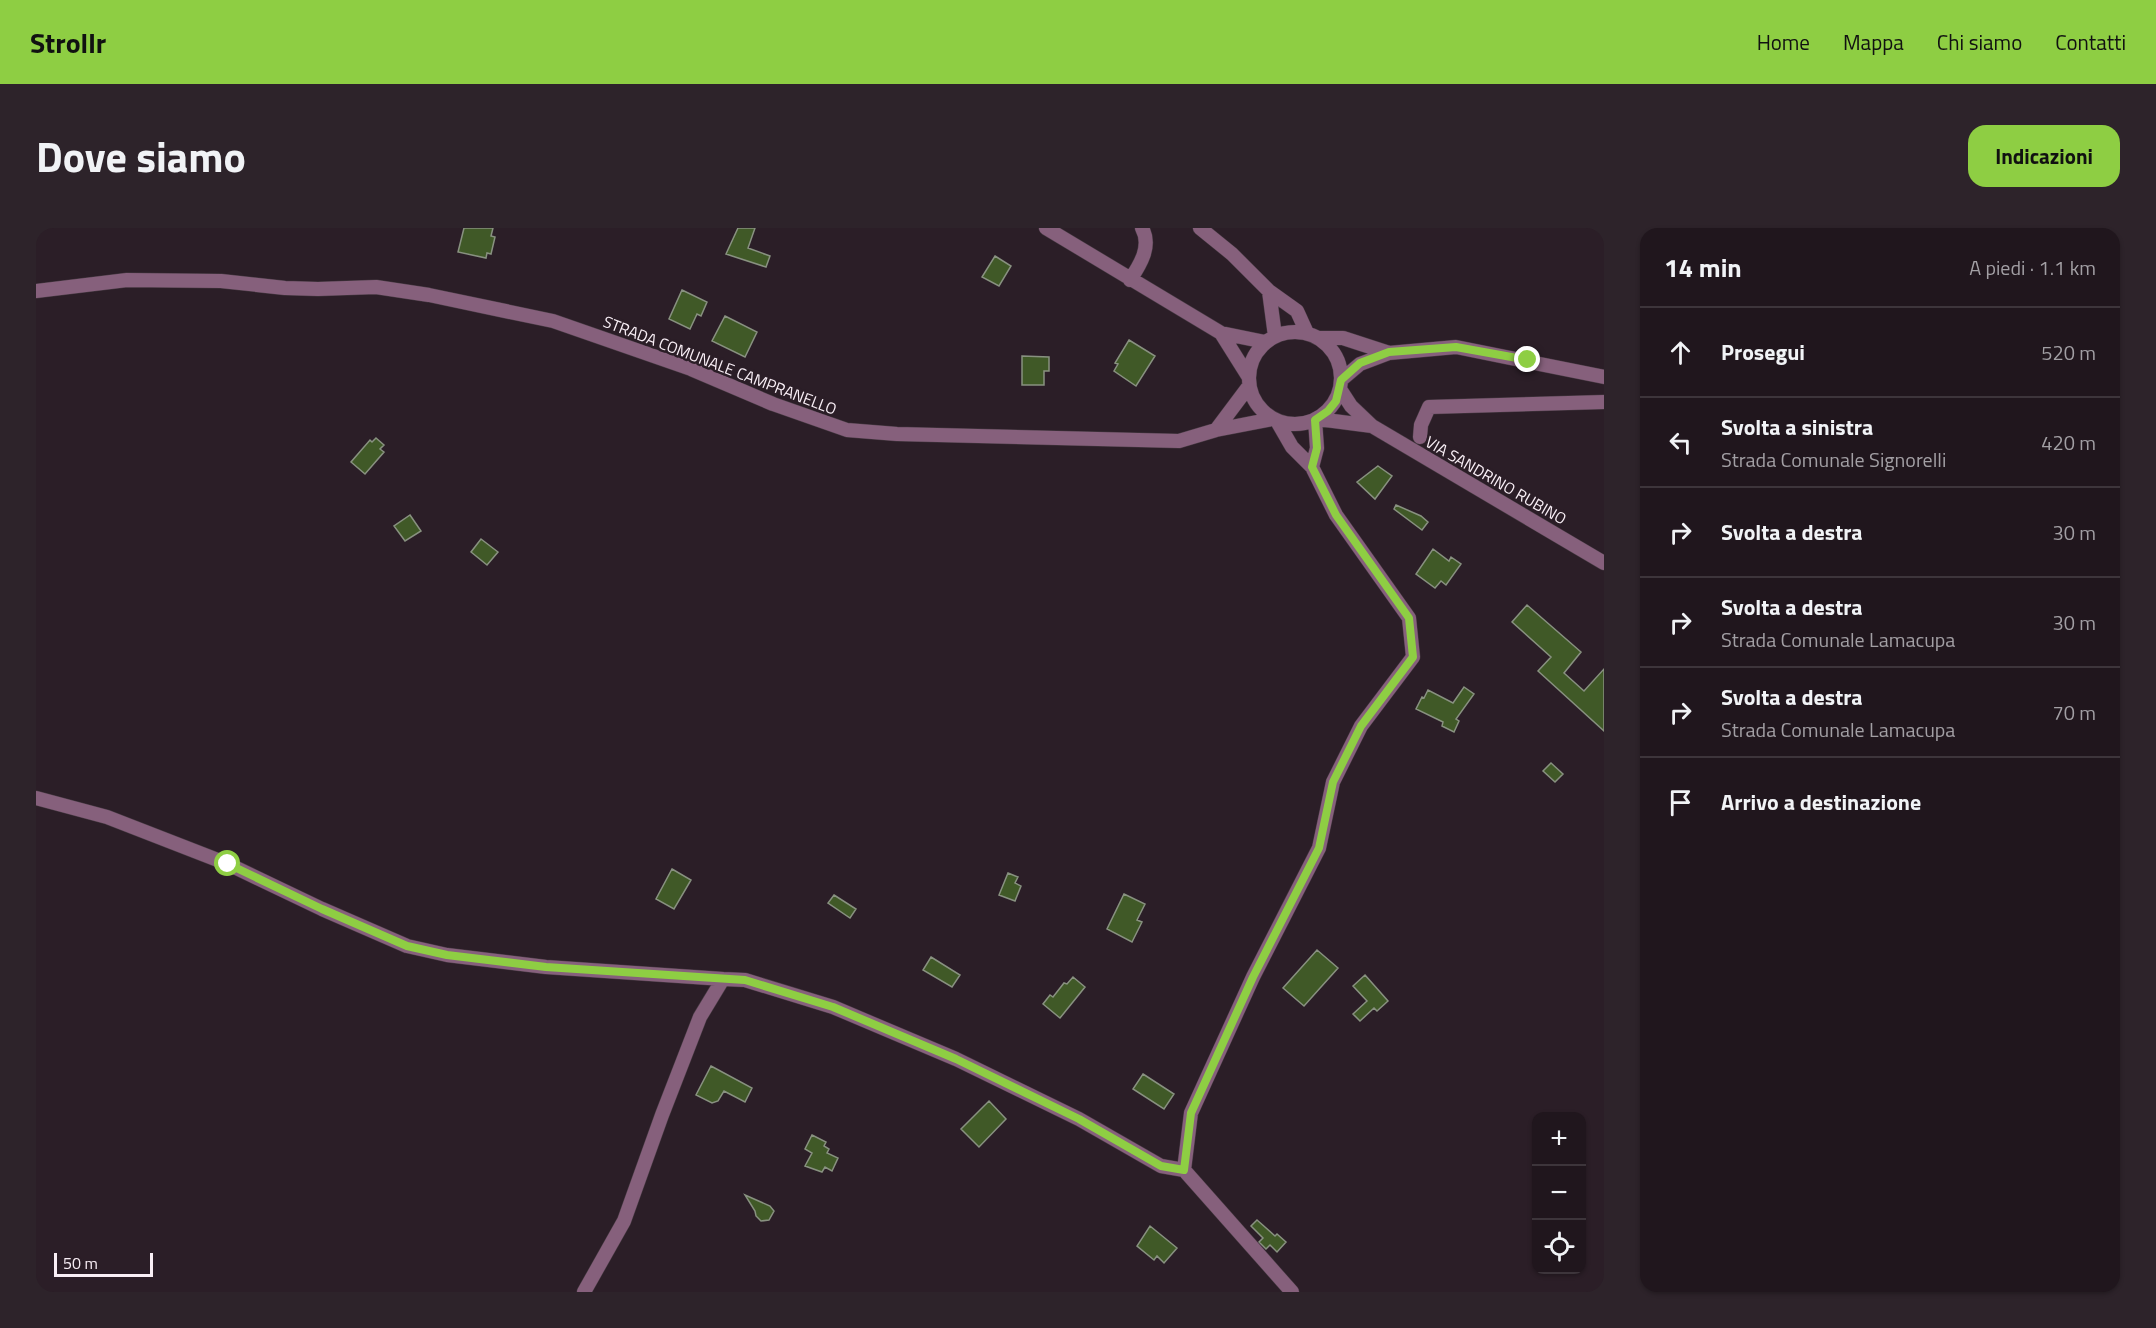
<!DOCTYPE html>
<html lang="it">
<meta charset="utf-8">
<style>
:root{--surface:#20161d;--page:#2d232a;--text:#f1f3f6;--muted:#a29fa4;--line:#3d353b;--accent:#8ece43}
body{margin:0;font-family:"Titillium Web",sans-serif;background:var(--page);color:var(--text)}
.controls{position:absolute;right:18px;bottom:18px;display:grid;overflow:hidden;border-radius:12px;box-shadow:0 2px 4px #0004}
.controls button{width:54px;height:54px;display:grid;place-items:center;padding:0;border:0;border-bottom:2px solid var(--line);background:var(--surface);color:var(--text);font:30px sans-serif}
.scale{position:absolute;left:18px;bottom:15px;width:99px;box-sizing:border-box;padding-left:6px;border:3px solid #f9eff6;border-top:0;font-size:16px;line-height:21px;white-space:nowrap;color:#f9eff6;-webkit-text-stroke:4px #2b1e27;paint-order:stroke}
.stop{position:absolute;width:18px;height:18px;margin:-14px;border:4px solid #8ece43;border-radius:50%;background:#fff}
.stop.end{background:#8ece43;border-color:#fff;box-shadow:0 2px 6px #0008}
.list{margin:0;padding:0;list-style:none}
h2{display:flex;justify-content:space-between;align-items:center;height:78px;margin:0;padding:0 24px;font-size:26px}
h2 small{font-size:20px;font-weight:400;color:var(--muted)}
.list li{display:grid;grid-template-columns:39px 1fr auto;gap:18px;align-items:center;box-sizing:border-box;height:90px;padding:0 24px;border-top:2px solid var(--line)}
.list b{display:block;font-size:22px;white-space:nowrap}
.list p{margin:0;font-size:20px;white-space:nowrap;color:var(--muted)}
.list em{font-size:20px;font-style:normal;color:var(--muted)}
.icon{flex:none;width:33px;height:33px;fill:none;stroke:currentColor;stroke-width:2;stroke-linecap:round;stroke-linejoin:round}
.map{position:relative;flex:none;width:1568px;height:1064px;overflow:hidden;border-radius:18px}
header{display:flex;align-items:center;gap:36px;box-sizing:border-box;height:84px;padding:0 30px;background:var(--accent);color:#111}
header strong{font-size:28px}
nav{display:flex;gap:33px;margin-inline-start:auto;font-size:21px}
.intro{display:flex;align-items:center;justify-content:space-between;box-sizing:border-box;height:144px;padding:0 36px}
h1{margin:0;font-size:42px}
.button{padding:15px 27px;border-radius:18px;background:var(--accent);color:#111;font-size:21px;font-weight:700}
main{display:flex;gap:36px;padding:0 36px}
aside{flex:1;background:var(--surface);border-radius:18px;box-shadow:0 2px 4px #0004}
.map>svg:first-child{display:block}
.building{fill:#405927;stroke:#889180;stroke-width:1.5}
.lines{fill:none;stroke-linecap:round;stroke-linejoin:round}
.minor-casing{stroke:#483b44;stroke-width:15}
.minor{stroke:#86607c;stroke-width:14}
.route{stroke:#8ece43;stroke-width:8}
.labels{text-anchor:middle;stroke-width:5;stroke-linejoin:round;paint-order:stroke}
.street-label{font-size:16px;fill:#f9eff6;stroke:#2b1e27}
</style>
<header>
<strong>Strollr</strong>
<nav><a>Home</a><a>Mappa</a><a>Chi siamo</a><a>Contatti</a></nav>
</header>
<div class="intro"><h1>Dove siamo</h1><a class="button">Indicazioni</a></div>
<main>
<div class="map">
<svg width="1568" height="1064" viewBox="0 0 1568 1064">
<rect width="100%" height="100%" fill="#2b1e27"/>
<path class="building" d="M428,0H457L455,8L459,9L455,26L451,25L450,30L422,24Z
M702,0H719L712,20L734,28L730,39L690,26Z
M959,28L975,38L963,58L946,49Z
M646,62L671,74L665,88L661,86L654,101L633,91Z
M689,88L721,104L709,129L676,113Z
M1093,112L1119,128L1100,158L1078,143L1082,136L1079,135Z
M986,128L1013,129V143H1008V157H986Z
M340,210L348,217L344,221L348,224L329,246L315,234L334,212L336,214Z
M1342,238L1356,248L1339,271L1321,254Z
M1360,277L1385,288L1392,294L1386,302L1358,281Z
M374,287L385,303L369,313L358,298Z
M445,311L462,324L451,337L435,324Z
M1397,321L1413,333L1415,329L1425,336L1410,357L1405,353L1399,360L1380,346Z
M1491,377L1545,424L1528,445L1548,463L1568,441V503L1502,443L1515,429L1476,394Z
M1428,459L1438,466L1420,491L1423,493L1418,504L1406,498L1407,494L1380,481L1386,469L1388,470L1392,462L1417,475Z
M1515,535L1527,546L1519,554L1507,543Z
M636,641L655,652L638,681L620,671Z
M972,645L982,649L979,655L985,658L979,673L963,667Z
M1088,666L1109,676L1101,692L1106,694L1096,714L1071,701Z
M798,667L820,681L814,690L792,675Z
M1281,722L1302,740L1268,778L1247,760Z
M895,729L924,747L916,759L887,742Z
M1329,747L1352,773L1341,783L1338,780L1324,793L1317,786L1331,773L1317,758Z
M1037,749L1049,759L1024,790L1007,776L1014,767L1017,769L1028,755L1031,756Z
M675,838L716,860L709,874L688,863L682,873L676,875L660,867Z
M1107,846L1138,866L1128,881L1097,861Z
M953,873L970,891L943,919L925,901Z
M776,907L790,914L788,918L793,921L791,925L802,930L796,943L789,939L786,944L769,938L776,925L769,921Z
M709,967L734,978L738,983L733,992L725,993L720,988L719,983Z
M1221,992L1239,1008L1241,1006L1250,1014L1241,1024L1234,1017L1230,1021L1223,1014L1227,1010L1215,998Z
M1114,998L1141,1020L1128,1035L1121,1028L1118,1032L1101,1018Z"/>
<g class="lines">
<defs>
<path id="minor" d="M1010,0L1185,105L1229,114
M1164,0L1196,26L1233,63L1261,83L1271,105
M1094,52C1104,37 1116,18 1106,0
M0,63L91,52L185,53L249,60L282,61L340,59L393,67L517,93L655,141L737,176L811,202L861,206L1143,213L1180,202L1236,191
M1233,63L1239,108
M1213 150a46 46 0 1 1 92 0a46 46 0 1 1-92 0Z
M1185,105L1212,148
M1282,110H1307L1353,125
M1305,152L1324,136L1353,125L1420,119L1568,149
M1304,161L1315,178L1336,198L1568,335
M1282,191L1336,198
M1241,193L1256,219L1276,239L1300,287L1373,390L1377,429L1325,498L1297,554L1283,620L1217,749L1155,885L1148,942L1256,1064
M1180,202L1213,158
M1384,209L1385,197L1393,179L1568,174
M1276,239L1281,220L1279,192
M0,570L71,589L192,636L286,681L371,718L411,727L510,739L687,751
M548,1064L588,993L626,887L664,789L687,751L709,752L797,779L920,831L1043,891L1125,938L1148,942"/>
</defs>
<use href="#minor" class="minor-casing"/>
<use href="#minor" class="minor"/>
</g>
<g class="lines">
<path class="route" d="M192,636L286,681L371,718L411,727L510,739L709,752L797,779L920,831L1043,891L1125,938L1148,942L1155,885L1217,749L1283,620L1297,554L1325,498L1377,429L1373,390L1300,287L1276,239L1281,220L1279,192L1292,183L1300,173L1305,152L1324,135L1353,124L1420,119L1492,132"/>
</g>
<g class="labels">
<g class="street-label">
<text transform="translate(684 137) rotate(21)" y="6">STRADA COMUNALE CAMPRANELLO</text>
<text transform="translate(1460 252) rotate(30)" y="6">VIA SANDRINO RUBINO</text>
</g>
</g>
</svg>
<div class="controls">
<button>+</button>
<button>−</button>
<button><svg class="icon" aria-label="locate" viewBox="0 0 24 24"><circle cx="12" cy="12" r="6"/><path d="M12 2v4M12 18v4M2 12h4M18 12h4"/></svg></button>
</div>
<div class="scale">50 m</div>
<div class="stop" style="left:192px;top:636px"></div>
<div class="stop end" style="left:1492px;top:132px"></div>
</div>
<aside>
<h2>14 min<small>A piedi · 1.1 km</small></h2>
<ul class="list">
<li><svg class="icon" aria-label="ahead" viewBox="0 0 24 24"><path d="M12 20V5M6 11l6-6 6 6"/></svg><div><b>Prosegui</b></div><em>520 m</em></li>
<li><svg class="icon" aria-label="left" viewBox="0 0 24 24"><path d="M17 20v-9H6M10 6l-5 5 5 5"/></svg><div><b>Svolta a sinistra</b><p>Strada Comunale Signorelli</p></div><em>420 m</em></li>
<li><svg class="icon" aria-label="right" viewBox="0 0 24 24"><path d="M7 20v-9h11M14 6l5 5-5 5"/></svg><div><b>Svolta a destra</b></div><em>30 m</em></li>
<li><svg class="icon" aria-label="right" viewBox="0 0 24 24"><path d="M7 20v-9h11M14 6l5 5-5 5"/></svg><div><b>Svolta a destra</b><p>Strada Comunale Lamacupa</p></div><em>30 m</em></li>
<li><svg class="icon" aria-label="right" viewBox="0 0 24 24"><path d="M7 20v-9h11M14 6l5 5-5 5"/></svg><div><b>Svolta a destra</b><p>Strada Comunale Lamacupa</p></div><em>70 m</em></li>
<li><svg class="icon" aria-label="arrive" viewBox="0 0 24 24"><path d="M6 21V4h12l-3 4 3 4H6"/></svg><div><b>Arrivo a destinazione</b></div></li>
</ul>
</aside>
</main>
